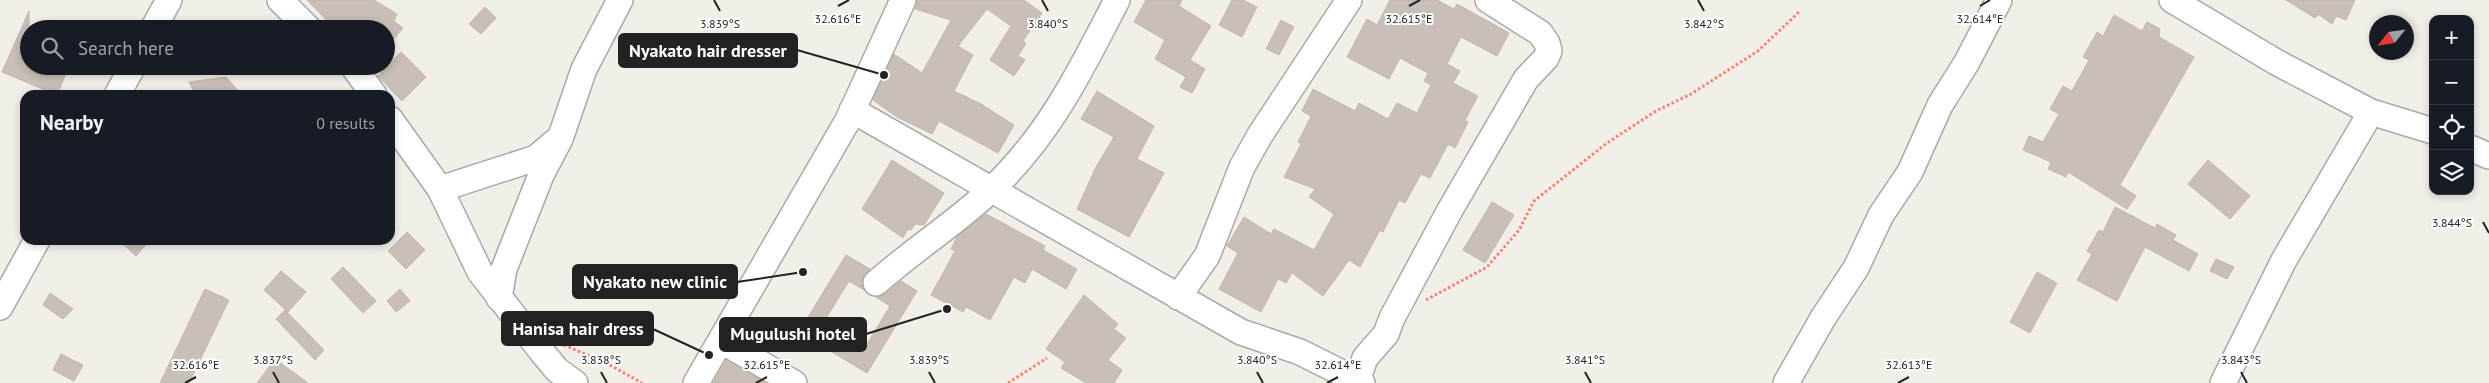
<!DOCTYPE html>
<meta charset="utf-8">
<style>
:root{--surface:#171b24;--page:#242831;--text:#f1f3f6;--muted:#9ea1a6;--line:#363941}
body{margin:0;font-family:"PT Sans",sans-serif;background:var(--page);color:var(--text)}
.controls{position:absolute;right:15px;top:15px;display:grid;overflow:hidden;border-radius:10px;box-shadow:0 2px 8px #0003}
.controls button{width:45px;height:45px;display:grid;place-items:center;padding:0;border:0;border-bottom:1px solid var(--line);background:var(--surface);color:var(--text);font:25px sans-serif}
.compass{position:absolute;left:2369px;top:15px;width:45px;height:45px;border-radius:50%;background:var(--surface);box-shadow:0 2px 8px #0003;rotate:240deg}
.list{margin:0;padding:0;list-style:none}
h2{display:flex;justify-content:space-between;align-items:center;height:65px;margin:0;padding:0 20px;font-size:21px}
h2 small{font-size:16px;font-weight:400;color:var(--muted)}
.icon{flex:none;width:28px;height:28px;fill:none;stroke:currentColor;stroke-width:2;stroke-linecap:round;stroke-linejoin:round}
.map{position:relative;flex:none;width:2489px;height:383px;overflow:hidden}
.search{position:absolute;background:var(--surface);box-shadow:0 2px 8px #0003;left:20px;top:20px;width:375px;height:55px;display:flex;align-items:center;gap:12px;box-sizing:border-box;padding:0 18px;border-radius:28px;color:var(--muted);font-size:19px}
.panel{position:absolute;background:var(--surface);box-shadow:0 2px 8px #0003;left:20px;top:90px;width:375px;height:155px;border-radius:15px}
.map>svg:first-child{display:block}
.building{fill:#c7bfb8;stroke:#c4b6ab}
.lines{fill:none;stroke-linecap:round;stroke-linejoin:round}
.minor-casing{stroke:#a9a9a9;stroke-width:28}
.path{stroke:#fa8072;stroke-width:3;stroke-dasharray:2.5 2.5;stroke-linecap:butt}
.minor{stroke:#fff;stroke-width:25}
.ticks{fill:none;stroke:#222;stroke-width:2}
.ticks-label{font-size:12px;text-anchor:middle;fill:#222;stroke:#fff;stroke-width:4;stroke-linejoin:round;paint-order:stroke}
.leader{fill:none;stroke:#222;stroke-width:2}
.callout-dot{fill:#222;stroke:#fff;stroke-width:2}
.callout{fill:#222;stroke:#222;stroke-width:2}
.callout-label{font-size:18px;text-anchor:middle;font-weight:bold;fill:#fff}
</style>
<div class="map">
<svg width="2489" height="383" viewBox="0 0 2489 383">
<rect width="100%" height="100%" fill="#f2efe9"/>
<path class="building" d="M307,0H374L397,14L394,21L403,28L386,49V29H335Z
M917,0H1024L1042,13L1023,41L1026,43L1018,56L1025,60L1014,76L990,60L1011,26L987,9L958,46L973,55L954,91L981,104L1014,125L998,153L939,121L932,134L897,117L873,100L894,54L922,73L951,20L915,9Z
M1146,0H1182L1179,6L1211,26L1190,60L1205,69L1192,93L1180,87L1186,77L1155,59L1165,40L1134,22Z
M1232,0H1243L1257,7L1242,37L1219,25Z
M1390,0H1437L1454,9L1457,4L1509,33L1497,56L1461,37L1447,64L1460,71L1453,83L1478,96L1465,120L1468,122L1455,148L1448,144L1430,178L1421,174L1405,203L1399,200L1383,232L1380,230L1360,267L1349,260L1323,296L1292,273L1286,283L1278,279L1261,312L1219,289L1238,253L1227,246L1244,217L1271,234L1274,229L1314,250L1334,214L1309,197L1315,189L1284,177L1301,144L1298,142L1311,116L1302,111L1313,89L1355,111L1359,103L1388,119L1397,103L1417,113L1431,85L1424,81L1428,73L1400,58L1389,79L1347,57L1367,19L1377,25Z
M2286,0H2355L2346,20L2336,16L2332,24L2318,14L2315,18Z
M485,7L496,18L481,34L469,24Z
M29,11V66H69L57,95L2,72Z
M2114,15L2142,31L2147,22L2160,29L2159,37L2194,57L2120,185L2136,196L2127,209L2068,172L2066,177L2048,169L2051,162L2023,150L2029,136L2043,142L2059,114L2050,109L2063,86L2072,91L2089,60L2083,57L2097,32L2103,36Z
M1281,20L1294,27L1279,55L1266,49Z
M401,52L426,77L402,101L378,76Z
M226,77L242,95H196L189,82Z
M1097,91L1154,126L1137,159L1164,173L1129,237L1077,209L1096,167L1114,137L1081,119Z
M892,160L944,193L924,225L915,224L911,230L908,229L903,238L862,209Z
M2208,160L2250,196L2230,219L2188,184Z
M1492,202L1514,215L1485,263L1463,250Z
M2115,207L2155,228L2157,224L2176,235L2173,240L2198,254L2189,271L2145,247L2117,301L2077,280L2092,254L2087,251L2099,230L2103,232Z
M986,214L1045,246L1043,250L1077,269L1066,289L1032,269L1025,283L1014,277L990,320L966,307L963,312L931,295L955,251L951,249L957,237Z
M407,232L425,250L406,269L388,251Z
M119,240H150L136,256Z
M846,255L870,269L862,279L864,290L849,281L823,323L864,349L890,306L876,297L885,294L901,281L917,291L867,373L799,332Z
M2216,259L2234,267L2227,279L2210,271Z
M343,267L376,301L363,313L331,279Z
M281,271L306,292L288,312L264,290Z
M2037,272L2057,283L2030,333L2010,322Z
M205,289L229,300L189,383H160Z
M400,289L410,301L396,312L387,301Z
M50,293L73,309L63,319L43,305Z
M1084,295L1118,324L1114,329L1126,338L1108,360L1122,370L1114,383H1086L1061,368L1065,362L1046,349Z
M285,310L324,350L315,360L276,319Z
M61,354L83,365L74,381L53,370Z
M275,359L308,383H257Z
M726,360L765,383H713Z"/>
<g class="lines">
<defs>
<path id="minor" d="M280,0L309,29
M2172,0L2276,62L2371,112L2433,131
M153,29L169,0
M353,66L374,95
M117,95L133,66
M852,110L1241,332L1300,352L1362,383
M390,119L440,189L480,272L542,352L557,370L575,383
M2470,148L2489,156
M440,189L536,158L556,141
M876,283C913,250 956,223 992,189C1050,134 1081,70 1117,0
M1178,297L1207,256L1242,167L1260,135L1349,0
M499,298L504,269L541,175L560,139L584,69L620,0
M0,307L37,240
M722,341L794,383
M1357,381L1365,358L1386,334L1392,318L1450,210L1526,79L1546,58L1549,51L1547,43L1540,33L1488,0
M696,383L848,120L903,0
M1786,383L1823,318L1856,268L1881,215L1910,172L1940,105L1967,62L1999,0
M2223,383L2284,260L2371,112"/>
</defs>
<use href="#minor" class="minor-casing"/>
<path class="path" d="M1426,300L1487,267L1519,230L1534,201L1607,143L1656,111L1691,94L1758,51L1800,11
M564,345L608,364L642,383
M1008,383L1047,358"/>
<use href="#minor" class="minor"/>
</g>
<path class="ticks" d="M714,0L720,11M1042,0L1048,11M1698,0L1704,11M838,6L849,0M1409,6L1420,0M1980,6L1990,0M2483,222L2489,233M273,372L279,383M601,372L607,383M929,372L935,383M1257,372L1263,383M1585,372L1591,383M2241,372L2247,383M185,383L196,377M756,383L767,377M1327,383L1338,377M1898,383L1909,377"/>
<g class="ticks-label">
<text x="838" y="23">32.616°E</text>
<text x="1409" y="23">32.615°E</text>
<text x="1980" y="23">32.614°E</text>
<text x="720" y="28">3.839°S</text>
<text x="1048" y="28">3.840°S</text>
<text x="1704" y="28">3.842°S</text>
<text x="2452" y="227">3.844°S</text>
<text x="273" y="364">3.837°S</text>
<text x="601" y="364">3.838°S</text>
<text x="929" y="364">3.839°S</text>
<text x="1257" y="364">3.840°S</text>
<text x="1585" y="364">3.841°S</text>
<text x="2241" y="364">3.843°S</text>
<text x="196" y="369">32.616°E</text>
<text x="767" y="369">32.615°E</text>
<text x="1338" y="369">32.614°E</text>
<text x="1909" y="369">32.613°E</text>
</g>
<path class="leader" d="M884 75L797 50M803 272L737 282M709 355L653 329M947 309L866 334"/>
<g class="callout-dot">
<circle cx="884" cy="75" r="5"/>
<circle cx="803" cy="272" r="5"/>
<circle cx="709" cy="355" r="5"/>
<circle cx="947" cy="309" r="5"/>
</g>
<g class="callout">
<rect x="619" y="34" width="178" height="33" rx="5"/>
<rect x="573" y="265" width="164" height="33" rx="5"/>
<rect x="502" y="312" width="151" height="33" rx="5"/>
<rect x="720" y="318" width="146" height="33" rx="5"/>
</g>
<g class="callout-label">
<text x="708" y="57">Nyakato hair dresser</text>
<text x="655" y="288">Nyakato new clinic</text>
<text x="578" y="335">Hanisa hair dress</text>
<text x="793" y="340">Mugulushi hotel</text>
</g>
</svg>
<div class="controls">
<button>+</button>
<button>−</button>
<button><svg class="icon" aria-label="locate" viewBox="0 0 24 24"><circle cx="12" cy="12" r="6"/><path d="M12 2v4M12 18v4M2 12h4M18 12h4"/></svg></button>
<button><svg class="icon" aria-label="layers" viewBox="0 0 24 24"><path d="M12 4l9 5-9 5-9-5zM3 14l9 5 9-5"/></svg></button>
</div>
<svg class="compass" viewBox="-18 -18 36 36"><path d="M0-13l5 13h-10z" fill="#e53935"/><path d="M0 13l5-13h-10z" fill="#9ea1a6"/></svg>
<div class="search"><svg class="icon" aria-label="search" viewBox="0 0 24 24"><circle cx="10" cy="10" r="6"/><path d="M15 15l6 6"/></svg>Search here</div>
<section class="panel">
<h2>Nearby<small>0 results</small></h2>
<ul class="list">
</ul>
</section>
</div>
